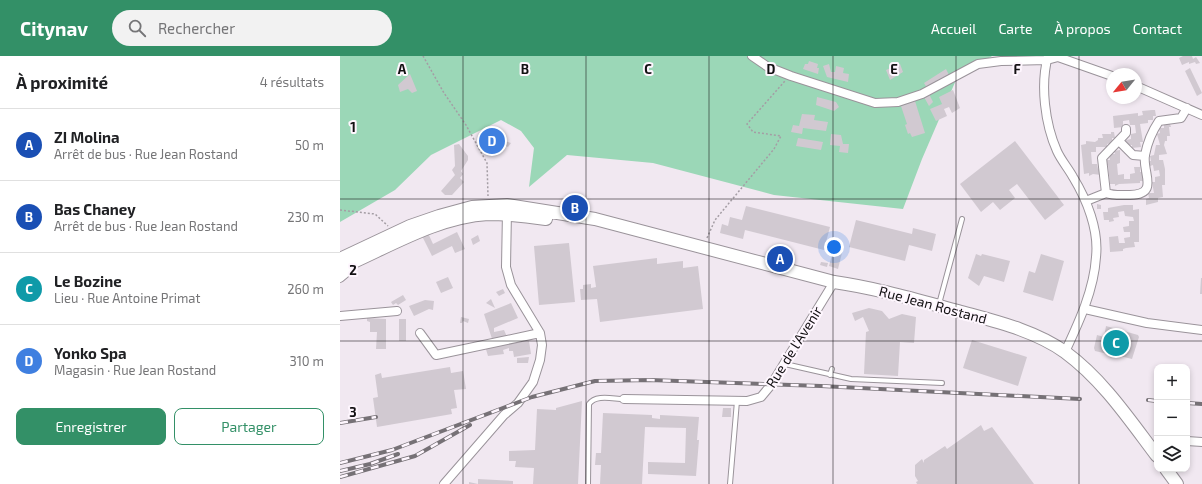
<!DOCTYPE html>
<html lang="fr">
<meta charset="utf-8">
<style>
:root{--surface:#fff;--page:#f2f2f2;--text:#202124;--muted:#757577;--line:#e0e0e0;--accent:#339067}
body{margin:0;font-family:"Exo 2",sans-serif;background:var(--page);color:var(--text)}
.controls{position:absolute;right:12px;bottom:12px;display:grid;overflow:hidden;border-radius:8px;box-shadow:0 2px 6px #0003}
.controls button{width:36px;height:36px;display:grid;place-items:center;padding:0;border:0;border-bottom:1px solid var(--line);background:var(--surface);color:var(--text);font:20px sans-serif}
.compass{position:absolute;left:766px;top:12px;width:36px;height:36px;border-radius:50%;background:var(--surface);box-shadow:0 2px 6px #0003;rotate:240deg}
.you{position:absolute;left:494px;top:191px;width:14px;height:14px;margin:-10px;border:3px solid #fff;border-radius:50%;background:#1a73e8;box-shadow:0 0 0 6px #1a73e833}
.badge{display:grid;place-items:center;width:26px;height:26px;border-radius:50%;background:var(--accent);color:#fff;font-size:13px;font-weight:700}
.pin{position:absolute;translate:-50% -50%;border:2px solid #fff;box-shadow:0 1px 4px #0006}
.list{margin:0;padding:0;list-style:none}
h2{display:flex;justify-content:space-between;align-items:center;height:52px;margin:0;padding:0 16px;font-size:17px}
h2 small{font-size:13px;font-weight:400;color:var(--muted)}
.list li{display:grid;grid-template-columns:26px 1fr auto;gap:12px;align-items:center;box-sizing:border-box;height:72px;padding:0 16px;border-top:1px solid var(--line)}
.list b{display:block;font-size:15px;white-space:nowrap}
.list p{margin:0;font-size:13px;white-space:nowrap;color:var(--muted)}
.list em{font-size:13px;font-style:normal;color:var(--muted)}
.actions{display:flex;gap:8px;padding:12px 16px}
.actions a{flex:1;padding:9px 0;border:1px solid var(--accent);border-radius:8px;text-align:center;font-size:14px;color:var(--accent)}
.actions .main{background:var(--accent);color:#fff}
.icon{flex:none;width:22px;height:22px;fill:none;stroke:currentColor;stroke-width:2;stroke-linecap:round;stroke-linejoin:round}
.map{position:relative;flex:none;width:862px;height:428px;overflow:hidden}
header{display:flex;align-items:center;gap:24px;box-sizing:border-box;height:56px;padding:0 20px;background:var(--accent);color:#fff}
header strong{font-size:19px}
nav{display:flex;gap:22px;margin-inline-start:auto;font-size:14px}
.search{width:280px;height:36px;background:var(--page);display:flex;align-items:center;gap:10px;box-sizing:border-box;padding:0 14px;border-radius:22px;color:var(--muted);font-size:15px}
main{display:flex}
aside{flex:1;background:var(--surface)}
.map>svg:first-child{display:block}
.green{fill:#9bd7b7}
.building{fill:#d1c9d1}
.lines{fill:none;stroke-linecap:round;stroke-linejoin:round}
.service-casing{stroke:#9a939a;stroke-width:6}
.minor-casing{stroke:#9a939a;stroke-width:10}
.secondary-casing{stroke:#9a939a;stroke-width:14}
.path{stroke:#a49da4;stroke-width:1.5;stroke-dasharray:2 2;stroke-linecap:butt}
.service{stroke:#fff;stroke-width:4}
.minor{stroke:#fff;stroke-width:8}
.secondary{stroke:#fff;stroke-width:12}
.rail-casing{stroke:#767176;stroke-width:4}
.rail{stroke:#fef6fe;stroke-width:2.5;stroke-dasharray:8;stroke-linecap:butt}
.grid{fill:none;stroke:#121012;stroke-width:1;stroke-opacity:0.55}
.labels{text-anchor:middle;stroke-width:4;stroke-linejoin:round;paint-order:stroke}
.street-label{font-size:14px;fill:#121012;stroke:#fef6fe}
.grid-label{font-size:13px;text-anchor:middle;font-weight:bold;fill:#121012;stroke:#fef6fe;stroke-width:4;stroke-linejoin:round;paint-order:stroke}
</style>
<header>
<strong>Citynav</strong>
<div class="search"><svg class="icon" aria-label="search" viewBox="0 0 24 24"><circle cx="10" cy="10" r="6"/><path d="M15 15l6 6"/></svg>Rechercher</div>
<nav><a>Accueil</a><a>Carte</a><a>À propos</a><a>Contact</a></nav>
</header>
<main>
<aside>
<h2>À proximité<small>4 résultats</small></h2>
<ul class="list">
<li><span class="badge" style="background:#1a4fb4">A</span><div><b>ZI Molina</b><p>Arrêt de bus · Rue Jean Rostand</p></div><em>50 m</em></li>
<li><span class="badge" style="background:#1a4fb4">B</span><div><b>Bas Chaney</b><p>Arrêt de bus · Rue Jean Rostand</p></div><em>230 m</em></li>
<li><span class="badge" style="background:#0f9aa8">C</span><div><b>Le Bozine</b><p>Lieu · Rue Antoine Primat</p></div><em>260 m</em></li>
<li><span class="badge" style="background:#3f7fe0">D</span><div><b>Yonko Spa</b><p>Magasin · Rue Jean Rostand</p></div><em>310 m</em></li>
</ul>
<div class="actions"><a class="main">Enregistrer</a><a>Partager</a></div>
</aside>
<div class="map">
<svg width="862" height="428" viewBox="0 0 862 428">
<rect width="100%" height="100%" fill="#f1e8f1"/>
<path class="green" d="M0,0H652L616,24L582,103L563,153L434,139L313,107L227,99L189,131L194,92L181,75L161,64L91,99L55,134L0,166Z"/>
<path class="building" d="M843,0H852L853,3L856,1L860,7L856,8L855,6L849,8V6L842,9L839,2Z
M469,5L478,8L477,12H479L478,18L463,13L465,8H468Z
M489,8L491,16H495L496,10L504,12L503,17L509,18L508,26L487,21L483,10Z
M560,8L563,16L550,24L546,14Z
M850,12L862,37L857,40L845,15Z
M606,13L609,19L598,26L595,24L597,26L587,32L584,27Z
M70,18L77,35L72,37L68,33L60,36L58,29Z
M613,34L620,52L612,57L609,51L604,53L607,60L596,65L590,53L602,48L599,41Z
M589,38L593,46L589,50L584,41Z
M477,41L496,46L499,51L494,55L476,49Z
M575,45L585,77L572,81L570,77L568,78L565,69L567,68L561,50Z
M812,54H815L816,60H813V64H808V67L800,68L803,86H800L801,91L792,92V89H786V84L791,83V78L796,77L795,69H790L789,64L783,65V71L774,72L773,60L798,57V60L803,59L802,55Z
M462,58L475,59L474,64L488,66L486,75L463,72L462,78L451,76L453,69L459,70Z
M824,68H830L831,71H829L830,80H827V85H825L824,89L827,98L819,99V104H823L825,113V129H822L823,141L818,142V146L806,149V143L809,142L808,137H814L812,126H815V121L820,120L819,114L814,115L813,109L810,110L809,105H811L810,100L814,99L816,89H820L817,78L820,77L819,72H824Z
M158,76L163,84L171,87L168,91L164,89L147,99L140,86Z
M771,76H774L775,82H772V87L767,88V91H756V96H751L752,108H757L758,113H761V119L753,118L749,120V117L744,118L741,89L746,88V85L755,86L758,84V82H763L762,78H771Z
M491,78L501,79L503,88H509L508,97L499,96L500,90L490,89Z
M458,82L483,86L481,94L456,90Z
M675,85L724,149L705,164L677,128L669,134L675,142L660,154L653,146L641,156L620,128Z
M119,88L128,100V104L121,115L123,118L120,122L124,126L112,139H105L101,135L115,119L112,114L115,110L114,89Z
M780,94V107L777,108L778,119L784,118V123H790V118L795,117L794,111H800V116H804L805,125H800V127L779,128L775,130V128H770L768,109H767L766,104H770L769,98H775L774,95Z
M757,148L761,149V153H757Z
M784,149H793V154L799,153V186H794L795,191L786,192L783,193V195L770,196L769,181L778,180L779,187H785L784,182L790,181V176H784L783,171L789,170V165H794L793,161L785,160L784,155L778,156L779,161L773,162L774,165L769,166V164H764L763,156H768V152Z
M406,150L490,171L484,194L405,174L403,183L380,177L382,168L388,170L390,161L402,164Z
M516,164L572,178L573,172L596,178L592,195L569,189L565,205L509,191Z
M117,176L125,193L115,197L112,190L92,200L82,180L88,177L93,188Z
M138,179L140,185L133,189L131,183Z
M229,187L235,246L199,249L194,190Z
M493,195L502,197L498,213L489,210Z
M636,198L641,200L642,198L670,205L664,226L644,220L639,230L628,222Z
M701,198L724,205L713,245L683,236L689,215L695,217Z
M317,202V208L343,205V212L358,210L363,253L260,266L257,243L241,244L240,233H243V229L251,228V232L256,231L253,210Z
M481,206L488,207L487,211L480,209Z
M108,221L113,232L101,237L96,226Z
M861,222H862V238H860Z
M163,233L165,237L159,240L156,236Z
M63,239L66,244L58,249L56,247L53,249L51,246Z
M151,243L155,252L146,247Z
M85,244L94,245L93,254L89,253L74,260L69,250Z
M171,247L178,262L154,272V276L164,274L168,283L153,286L144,258Z
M529,252L542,255L549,263L562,258L576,261L574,287L560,286L558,320L524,318L526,276L529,275L523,261L515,265L512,257Z
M121,261L129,263L128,267L123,265L122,267H120Z
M27,262L46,263V293H36L37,276H30V266L27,265Z
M59,263H66V285H59Z
M766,270L798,279L799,281L792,303L772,298L771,302L768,298L755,295L754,292L757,279L764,281Z
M171,284V287L189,285L191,298L174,301L173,295H169V292L163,294L164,298L148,300L145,290Z
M632,284L687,301L678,330L623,312Z
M189,301L188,307H177V302Z
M110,311L111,317L123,315L126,333L114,334L117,352L111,353L112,358L37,371L33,342L38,341L35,319L41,317L42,322Z
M242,345L238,428H193L194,412L175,411L176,405H169V395L195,394L197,353L216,354V352Z
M383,352H391V361H382Z
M263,357L312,359V362L320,363V359L359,361L357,384H359L356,420L308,418V406L345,407L346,372L305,371L302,428H260L261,409H255L256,397H261Z
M641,369L644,375L652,371L694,428H577L576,426L578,425L575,420V409L582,403L584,407V404L605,390L607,393Z
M138,423L173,425V428H129V426L138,428Z"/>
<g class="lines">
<defs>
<path id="service" d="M599,248L622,163
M445,308L511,323L602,327
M490,319L492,313
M248,428L249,348C256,338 273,343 284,343
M390,428L397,345"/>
<path id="minor" d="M412,0L428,11L451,20L535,47L558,46L582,38L638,8L661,5L707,4L718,1L772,20
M708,0C700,29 705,68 717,95C721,104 728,112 733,121C747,144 759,174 756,201C754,234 739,266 725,296
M796,30L862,59
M779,85L793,99L805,100
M766,137C774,140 781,139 790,139C820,138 802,117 805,99C807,88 813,74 819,65L841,62L847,52
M746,145L766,137L762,102L786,77V73
M0,222L12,212V207
M745,253L807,267L862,274
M0,260L57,255
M80,277L96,299L200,277
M284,343L407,345L421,341L431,329L494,226
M847,385L862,386
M104,428L164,359L178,347L193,326L200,304L202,289L200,277L171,229L166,211L167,155"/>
<path id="secondary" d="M0,203L70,170L99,160L132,151L167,149L255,163L494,226C536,232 577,244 618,255C654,265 694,274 725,296C763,324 789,363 817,400
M0,212C47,192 96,161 148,158C167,158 187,160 206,163
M826,413L837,428"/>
</defs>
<use href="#service" class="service-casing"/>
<use href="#minor" class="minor-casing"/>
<use href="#secondary" class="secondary-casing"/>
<path class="path" d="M83,0L104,37L126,69L147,107L148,140
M0,154L35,158L48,170
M367,182L375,164L434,93L441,80L413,76L407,68L445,25"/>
<use href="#service" class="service"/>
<use href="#minor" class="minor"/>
<use href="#secondary" class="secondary"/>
<defs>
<path id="rail" d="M808,344L817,345
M847,347L862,348
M0,367L36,361
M0,407L52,394L192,341L255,325L310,324L481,330L740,343
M0,415L30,408L58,398
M0,421L75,400L130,369"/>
</defs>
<use href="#rail" class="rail-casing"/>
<use href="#rail" class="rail"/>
</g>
<path class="grid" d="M123,0V428M246,0V428M369,0V428M493,0V428M616,0V428M739,0V428M0,143H862M0,285H862"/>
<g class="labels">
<g class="street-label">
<text transform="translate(593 249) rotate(15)" y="5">Rue Jean Rostand</text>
<text transform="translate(454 291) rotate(-58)" y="5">Rue de l'Avenir</text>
</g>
</g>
<g class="grid-label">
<text x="62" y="18">A</text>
<text x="185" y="18">B</text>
<text x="308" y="18">C</text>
<text x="431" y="18">D</text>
<text x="554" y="18">E</text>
<text x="677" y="18">F</text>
<text x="13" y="76">1</text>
<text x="13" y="219">2</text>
<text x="13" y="361">3</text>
</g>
</svg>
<div class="controls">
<button>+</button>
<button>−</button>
<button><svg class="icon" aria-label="layers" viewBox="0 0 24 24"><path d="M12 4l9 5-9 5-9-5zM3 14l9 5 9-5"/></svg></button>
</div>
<svg class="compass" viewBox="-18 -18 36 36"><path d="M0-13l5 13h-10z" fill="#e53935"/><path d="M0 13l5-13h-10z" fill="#757577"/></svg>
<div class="you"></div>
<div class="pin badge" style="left:440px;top:203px;background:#1a4fb4">A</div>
<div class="pin badge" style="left:235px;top:152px;background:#1a4fb4">B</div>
<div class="pin badge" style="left:776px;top:287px;background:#0f9aa8">C</div>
<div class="pin badge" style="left:152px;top:85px;background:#3f7fe0">D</div>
</div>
</main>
